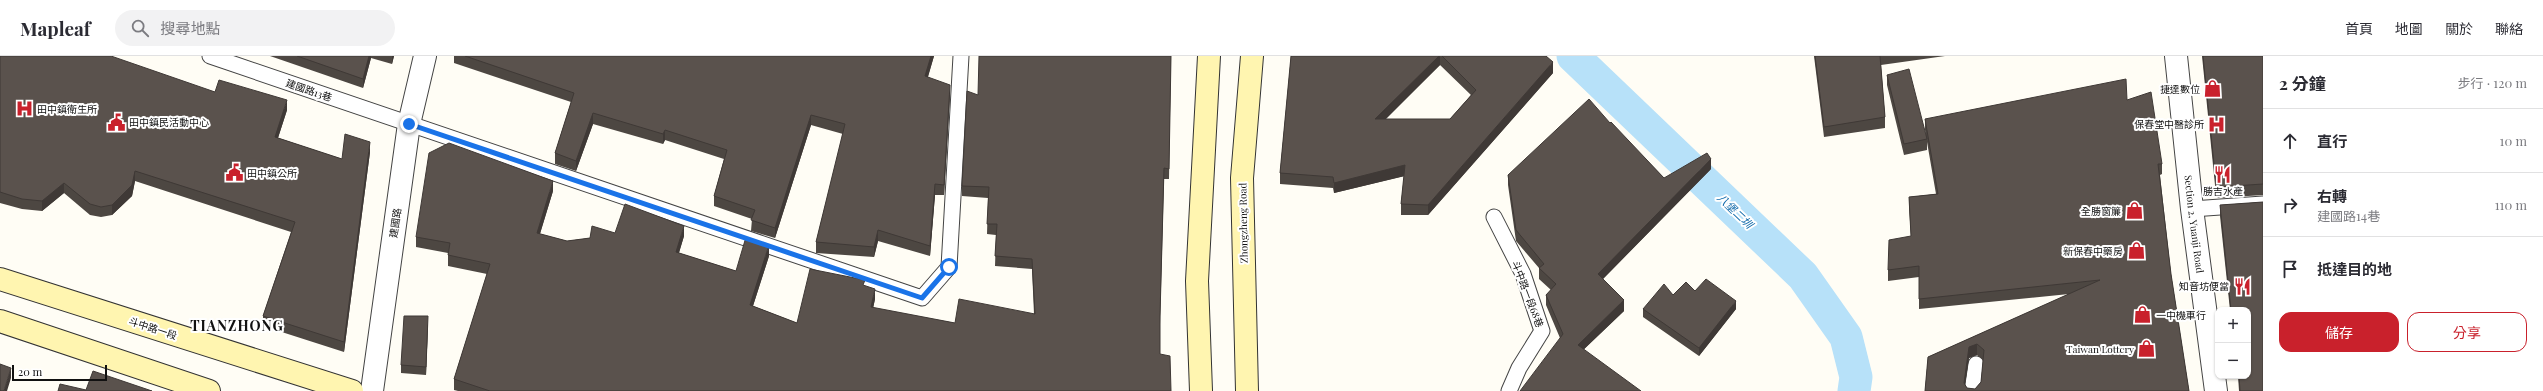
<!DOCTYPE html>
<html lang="zh-TW">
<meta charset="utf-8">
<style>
:root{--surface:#fff;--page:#f2f2f3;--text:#2b2b33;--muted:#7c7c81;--line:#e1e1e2;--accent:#c9212c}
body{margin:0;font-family:"Playfair Display","Noto Sans TC",serif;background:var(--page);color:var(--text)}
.controls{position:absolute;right:12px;bottom:12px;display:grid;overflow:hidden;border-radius:8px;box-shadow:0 1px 3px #0004}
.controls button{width:36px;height:36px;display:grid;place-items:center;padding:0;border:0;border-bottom:1px solid var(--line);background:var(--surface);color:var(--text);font:20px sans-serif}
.scale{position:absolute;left:12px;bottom:10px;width:95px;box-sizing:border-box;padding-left:4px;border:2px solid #111;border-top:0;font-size:11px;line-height:14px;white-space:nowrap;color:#111;-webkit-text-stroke:3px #fff;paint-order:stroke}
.stop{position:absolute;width:12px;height:12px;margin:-9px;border:3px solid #1a73e8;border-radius:50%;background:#fff}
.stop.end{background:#1a73e8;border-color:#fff;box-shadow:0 1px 4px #0008}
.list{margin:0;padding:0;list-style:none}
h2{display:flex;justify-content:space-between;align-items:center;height:52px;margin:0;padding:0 16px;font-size:17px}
h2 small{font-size:13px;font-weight:400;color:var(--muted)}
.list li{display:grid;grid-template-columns:26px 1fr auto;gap:12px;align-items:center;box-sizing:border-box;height:64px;padding:0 16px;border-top:1px solid var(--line)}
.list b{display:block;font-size:15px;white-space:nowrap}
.list p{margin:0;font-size:13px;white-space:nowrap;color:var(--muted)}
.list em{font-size:13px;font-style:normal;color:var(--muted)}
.actions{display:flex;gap:8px;padding:12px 16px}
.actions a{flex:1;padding:9px 0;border:1px solid var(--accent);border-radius:12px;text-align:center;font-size:14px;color:var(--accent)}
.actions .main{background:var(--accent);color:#fff}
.icon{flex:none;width:22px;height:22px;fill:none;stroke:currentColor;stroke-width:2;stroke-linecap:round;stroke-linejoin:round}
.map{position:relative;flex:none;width:2263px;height:335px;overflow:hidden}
header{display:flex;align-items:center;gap:24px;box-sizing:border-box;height:56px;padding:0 20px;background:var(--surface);border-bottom:1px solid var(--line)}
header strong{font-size:19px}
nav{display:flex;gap:22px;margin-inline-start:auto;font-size:14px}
.search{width:280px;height:36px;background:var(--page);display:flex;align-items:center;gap:10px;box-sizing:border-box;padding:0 14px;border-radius:22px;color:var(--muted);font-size:15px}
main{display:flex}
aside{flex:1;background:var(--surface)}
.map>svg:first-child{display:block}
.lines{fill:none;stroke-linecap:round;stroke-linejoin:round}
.canal{stroke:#b7e1f9;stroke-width:33}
.lane-casing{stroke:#444;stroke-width:17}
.street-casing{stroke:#444;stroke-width:24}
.secondary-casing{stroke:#333;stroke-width:24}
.lane{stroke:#fff;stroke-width:15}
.street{stroke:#fff;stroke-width:22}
.secondary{stroke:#fff5b0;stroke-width:22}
.wall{fill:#4d4742;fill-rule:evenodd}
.shaded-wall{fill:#3f3936}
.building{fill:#5a524d;stroke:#3f3936;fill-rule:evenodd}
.route{stroke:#1a73e8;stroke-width:5}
.labels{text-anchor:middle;stroke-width:4;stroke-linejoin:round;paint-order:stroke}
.poi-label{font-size:10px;fill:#111;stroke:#fff;text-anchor:end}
.street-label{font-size:10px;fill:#111;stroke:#fff}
.water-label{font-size:11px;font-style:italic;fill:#126bab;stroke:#fff}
.district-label{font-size:14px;font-weight:bold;letter-spacing:1px;fill:#111;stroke:#fff}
</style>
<header>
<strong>Mapleaf</strong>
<div class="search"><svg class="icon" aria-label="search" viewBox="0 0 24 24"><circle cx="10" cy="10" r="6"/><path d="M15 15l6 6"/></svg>搜尋地點</div>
<nav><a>首頁</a><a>地圖</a><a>關於</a><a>聯絡</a></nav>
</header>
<main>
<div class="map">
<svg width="2263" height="335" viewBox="0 0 2263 335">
<rect width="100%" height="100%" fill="#fffdf5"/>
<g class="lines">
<path class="canal" d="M1573,0L1803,220L1846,281L1856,321L1854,335"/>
<defs>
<path id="lane" d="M210,0L922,242L949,211L961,0
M2192,153L2263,148
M1494,161L1523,218L1542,275L1519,312L1509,335
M1972,335L1976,308"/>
<g id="street">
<path id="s1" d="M2176,0L2192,153L2216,335"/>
<path d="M372,335L409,68L425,0"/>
</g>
<path id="secondary" d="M0,223L352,335
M0,265L209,335
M1201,335L1197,225L1209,0
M1247,335L1242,122L1252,0"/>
</defs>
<use href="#lane" class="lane-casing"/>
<use href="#street" class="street-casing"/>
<use href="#secondary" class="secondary-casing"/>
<use href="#lane" class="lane"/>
<use href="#street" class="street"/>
<use href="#secondary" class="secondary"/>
</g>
<path class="wall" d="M0,0L215,36L287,54L278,82L342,103L370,96L344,296L263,270V260L291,176L135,125L132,140L112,159L101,161L90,159L64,137L42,155L22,153L0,147Z
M270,0H394L392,8L371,2L363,32Z
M454,0H934L928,21L950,39L944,139H935L930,200L878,185L874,201L816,197V186L843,78L811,69L775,182L751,175L752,163L714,150V140L724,103L665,84L663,88L593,68L576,115L555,108V97L571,46L454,7Z
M1171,0L1169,123H1164L1160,269V298L1171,335H458L454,334V323L487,218L448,210V197L416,191V181L553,135L540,178L567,185L590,182L615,177L684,180L679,197L736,215L769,200L753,250L797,267L865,230L875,243L873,252L955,267L1034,258L1032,213L995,210L996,179L987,178L988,142L962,140V130L978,39Z
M1291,0H1546L1553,17L1428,159H1401V148L1404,120L1334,137L1333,132L1280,128V117ZM1440,9L1471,39L1450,63H1385Z
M1814,0H1945L1881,9L1885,61V72L1824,81Z
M2202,0H2263V139L2218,142L2216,139Z
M1887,19L1926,79L1925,74V63L2127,44L2162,108V118L2160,119L2171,218L2189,335H1925L1928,301L2069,238L1919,253V221L1888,225V214L1911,180L1909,151V141L1936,138L1927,86V94L1904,99L1887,29ZM1977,299L1983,304L1981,326L1975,333L1967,332L1965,329L1969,302Z
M1610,67L1664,122L1711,113L1603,223L1624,255L1584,293L1560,282L1546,249V239L1551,234L1539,223V212L1516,185L1508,129V119Z
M2263,146V335H2239L2238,320H2248V254H2230L2220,160V149Z
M1695,235L1736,253L1699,300L1643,261V253L1673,239Z
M428,268L426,319L401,317V309Z"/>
<path class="shaded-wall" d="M369,0H371V2L363,32V23Z
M392,0H394L392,8Z
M931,0H934L925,30V20Z
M1439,0H1440V9L1375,74V63Z
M1553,6V17L1428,159V149Z
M950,29V39L944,139V129Z
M287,44V54L275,91V81Z
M593,57V68L576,115V105Z
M811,59V69L775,182V172Z
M665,74V84L663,88V78Z
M370,86V96L344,296V286Z
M1711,103V113L1598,228V218Z
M1405,109V120L1334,137V127Z
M135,115V125L132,140L112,159V149Z
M553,125V135L537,187V177Z
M64,127V137L42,155V145Z
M935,128V139L930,200V190Z
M684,170V180L676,206V196Z
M878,174V185L874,201V191Z
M769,189V200L750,259V249Z
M875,233V243L871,262V251Z
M1624,244V255L1578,299V289Z
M1736,245V253L1699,300V292Z
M428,260V268L426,319V311Z
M1977,288V299L1969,302L1964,335V327L1969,291Z
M11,312V322L7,335H4Z"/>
<path class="building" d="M0,0H111L215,36L219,24L287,44L275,81L342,103L345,78L370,86L344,286L263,260L295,166L135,115L132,129L112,149L101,151L90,148L64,127L42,145L22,143L0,136Z
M297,0H369L363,23Z
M465,0H931L925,20L950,29L944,129L935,128L930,190L878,174L874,191L816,186L845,68L811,59L775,172L751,164L755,154L714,140L727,94L665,74L663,78L593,57L576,105L555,97L574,37Z
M979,0H1171L1169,113L1164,112L1160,260V298L1170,300L1171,335H490L454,323L490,208L448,199L450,187L416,181L429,97L449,87L553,125L537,177L567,185L590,182L592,170L615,177L625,148L684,170L676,196L736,215L746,181L769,189L750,249L797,267L810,213L865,224L863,229L875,233L871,251L955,267L959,243L1035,258L1032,203L995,200L997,168H987L989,131L962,130L967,35L978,39Z
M1291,0H1439L1375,63H1450L1476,34L1442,0H1546L1553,6L1428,149L1401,148L1405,109L1334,127L1333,121L1280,117Z
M1815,0H1880L1885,61L1824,71Z
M2203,0H2263V128L2218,131L2216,128Z
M1909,13L1927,83L1904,88L1887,19Z
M2126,23L2127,44L2151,36L2162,108H2158L2171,218L2189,335H1925L1928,301L2100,224L1919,243V210L1888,214L1889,184L1911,180L1909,141L1938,138L1925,63ZM1977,288L1984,294L1981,326L1975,333L1967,332L1964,327L1969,291Z
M1589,43L1610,67L1611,66L1664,122L1707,97L1711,103L1598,218L1624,244L1578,289L1641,335H1520L1563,278L1546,239L1556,228L1539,212L1544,208L1516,174L1508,119Z
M2263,146V335H2240L2239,320H2248V254H2231L2220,149Z
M1706,223L1736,245L1699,292L1643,253L1664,228L1673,239L1686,226L1695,235Z
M404,260H428L426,311L401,309Z
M0,308L11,312L4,335H0Z
M93,315L152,335H58L60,328L86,334Z"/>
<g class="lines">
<path class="route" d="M409,68L922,242L949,211"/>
</g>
<defs>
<symbol id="shop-bare" viewBox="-9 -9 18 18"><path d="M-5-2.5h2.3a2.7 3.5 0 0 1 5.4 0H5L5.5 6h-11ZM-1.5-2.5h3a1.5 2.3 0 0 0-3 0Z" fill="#c9212c" stroke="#fff" stroke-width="2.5" paint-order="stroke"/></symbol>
<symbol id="hospital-bare" viewBox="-9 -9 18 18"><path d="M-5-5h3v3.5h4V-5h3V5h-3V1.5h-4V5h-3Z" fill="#c9212c" stroke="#fff" stroke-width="2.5" paint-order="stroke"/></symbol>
<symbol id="civic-bare" viewBox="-9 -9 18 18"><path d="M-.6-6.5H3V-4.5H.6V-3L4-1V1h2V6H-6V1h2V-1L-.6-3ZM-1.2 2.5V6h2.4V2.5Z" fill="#c9212c" stroke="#fff" stroke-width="2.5" paint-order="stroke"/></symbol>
<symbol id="restaurant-bare" viewBox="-9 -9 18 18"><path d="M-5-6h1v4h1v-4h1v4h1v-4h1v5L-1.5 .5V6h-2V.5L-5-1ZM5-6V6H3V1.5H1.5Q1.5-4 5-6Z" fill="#c9212c" stroke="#fff" stroke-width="2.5" paint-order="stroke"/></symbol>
</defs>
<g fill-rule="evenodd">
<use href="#shop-bare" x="2200" y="20" width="25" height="25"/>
<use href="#hospital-bare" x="12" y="40" width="25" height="25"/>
<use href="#civic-bare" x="104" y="54" width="25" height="25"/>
<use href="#hospital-bare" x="2204" y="56" width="25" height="25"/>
<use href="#civic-bare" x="222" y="104" width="25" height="25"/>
<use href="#restaurant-bare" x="2210" y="106" width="25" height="25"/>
<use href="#shop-bare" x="2122" y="142" width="25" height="25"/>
<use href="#shop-bare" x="2124" y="182" width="25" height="25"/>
<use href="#restaurant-bare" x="2230" y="218" width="25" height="25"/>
<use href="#shop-bare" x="2130" y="246" width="25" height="25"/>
<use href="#shop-bare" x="2134" y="280" width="25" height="25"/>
</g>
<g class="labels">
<g class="poi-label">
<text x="2200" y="37">捷達數位</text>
<text x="37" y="57" text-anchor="start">田中鎮衛生所</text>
<text x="129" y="70" text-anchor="start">田中鎮民活動中心</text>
<text x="2204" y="72">保春堂中醫診所</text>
<text x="247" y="121" text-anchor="start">田中鎮公所</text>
<text x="2223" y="139" text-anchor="middle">勝吉水產</text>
<text x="2121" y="159">全勝窗簾</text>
<text x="2123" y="199">新保春中藥房</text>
<text x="2229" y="234">知音坊便當</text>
<text x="2156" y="263" text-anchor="start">一中機車行</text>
<text x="2134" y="297">Taiwan Lottery</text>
</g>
<g class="street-label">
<text transform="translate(309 34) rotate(19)" y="4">建國路13巷</text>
<text transform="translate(395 167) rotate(-82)" y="4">建國路</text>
<text transform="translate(1243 167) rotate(-91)" y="4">Zhongzheng Road</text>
<text dy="4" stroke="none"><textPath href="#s1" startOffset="169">Section 2, Yuanji Road</textPath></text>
<text transform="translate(1528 238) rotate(69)" y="4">斗中路一段68巷</text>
<text transform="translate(153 272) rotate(18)" y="4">斗中路一段</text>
</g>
<g class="water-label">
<text transform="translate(1735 155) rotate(44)" y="4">八堡二圳</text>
</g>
<g class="district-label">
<text x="237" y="275">TIANZHONG</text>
</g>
</g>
</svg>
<div class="controls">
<button>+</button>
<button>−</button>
</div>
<div class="scale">20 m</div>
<div class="stop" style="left:949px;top:211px"></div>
<div class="stop end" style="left:409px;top:68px"></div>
</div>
<aside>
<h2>2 分鐘<small>步行 · 120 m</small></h2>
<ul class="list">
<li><svg class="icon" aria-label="ahead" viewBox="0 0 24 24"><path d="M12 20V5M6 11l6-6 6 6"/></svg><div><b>直行</b></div><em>10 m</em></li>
<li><svg class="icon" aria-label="right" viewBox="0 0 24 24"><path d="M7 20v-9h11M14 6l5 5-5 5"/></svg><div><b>右轉</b><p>建國路14巷</p></div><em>110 m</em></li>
<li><svg class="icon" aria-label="arrive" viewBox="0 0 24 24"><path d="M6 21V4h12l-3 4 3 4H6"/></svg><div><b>抵達目的地</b></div></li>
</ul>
<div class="actions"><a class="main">儲存</a><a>分享</a></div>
</aside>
</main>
